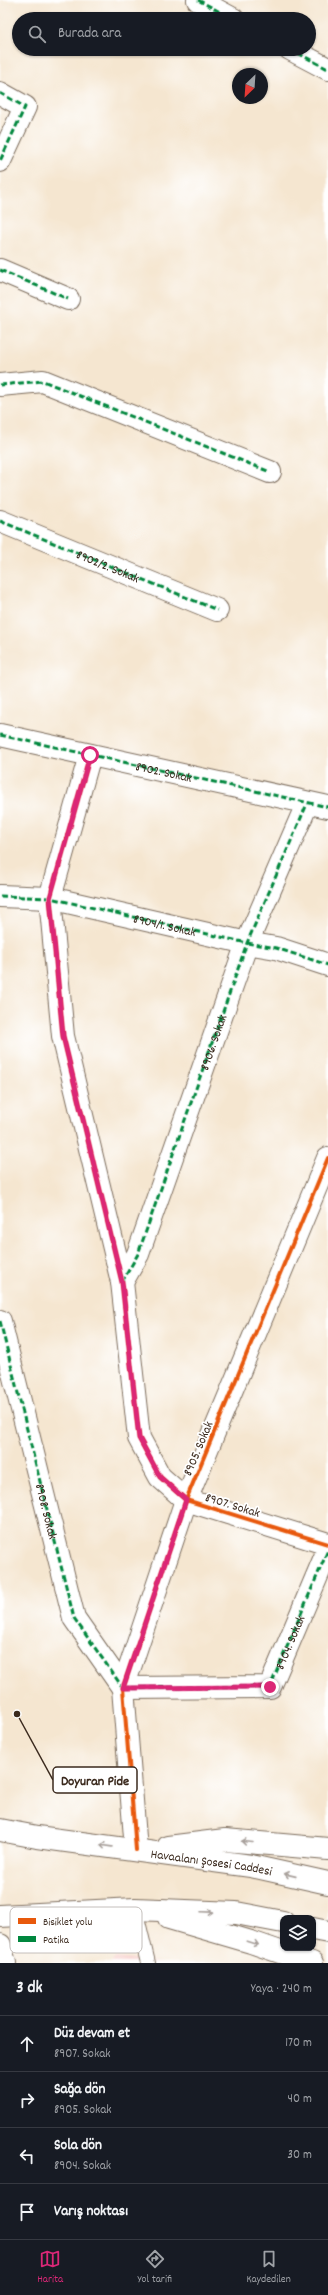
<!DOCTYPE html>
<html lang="tr">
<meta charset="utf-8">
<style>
:root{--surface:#171b24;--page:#242831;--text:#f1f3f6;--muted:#9ea1a6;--line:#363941;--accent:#db2777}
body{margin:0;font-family:Dekko,sans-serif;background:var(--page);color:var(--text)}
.controls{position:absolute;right:12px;bottom:12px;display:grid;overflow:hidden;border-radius:8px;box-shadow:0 1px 3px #0004}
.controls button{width:36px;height:36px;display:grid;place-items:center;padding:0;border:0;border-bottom:1px solid var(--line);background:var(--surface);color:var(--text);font:20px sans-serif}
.compass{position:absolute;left:232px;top:68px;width:36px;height:36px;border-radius:50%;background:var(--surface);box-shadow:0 1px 3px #0004;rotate:205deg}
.stop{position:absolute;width:12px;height:12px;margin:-9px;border:3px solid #db2777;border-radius:50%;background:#fff}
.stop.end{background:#db2777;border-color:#fff;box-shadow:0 1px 4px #0008}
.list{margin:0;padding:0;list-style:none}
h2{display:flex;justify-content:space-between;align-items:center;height:52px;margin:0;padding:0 16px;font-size:17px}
h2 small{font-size:13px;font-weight:400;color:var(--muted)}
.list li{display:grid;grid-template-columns:26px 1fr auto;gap:12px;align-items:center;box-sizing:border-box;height:56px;padding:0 16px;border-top:1px solid var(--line)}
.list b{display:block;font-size:15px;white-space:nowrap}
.list p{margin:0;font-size:13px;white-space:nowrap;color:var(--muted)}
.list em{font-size:13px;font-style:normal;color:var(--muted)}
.icon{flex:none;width:22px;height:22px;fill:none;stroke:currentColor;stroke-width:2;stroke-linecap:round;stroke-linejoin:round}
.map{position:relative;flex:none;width:328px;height:1963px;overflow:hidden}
.search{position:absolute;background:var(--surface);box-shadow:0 1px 3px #0004;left:12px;right:12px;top:12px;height:44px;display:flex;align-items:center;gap:10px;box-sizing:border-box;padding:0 14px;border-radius:22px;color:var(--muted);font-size:15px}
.sheet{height:276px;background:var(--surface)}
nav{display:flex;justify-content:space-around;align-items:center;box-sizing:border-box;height:56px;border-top:1px solid var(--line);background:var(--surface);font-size:11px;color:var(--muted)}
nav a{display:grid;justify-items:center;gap:2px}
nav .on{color:var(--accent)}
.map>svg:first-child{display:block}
.built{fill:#f7d0cd}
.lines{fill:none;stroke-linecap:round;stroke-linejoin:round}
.service-casing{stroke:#7c6c5c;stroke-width:16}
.minor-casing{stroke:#7c6c5c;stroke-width:24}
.primary-casing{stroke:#7c6c5c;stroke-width:24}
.trunk-casing{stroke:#7c6c5c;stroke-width:24}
.service{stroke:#fff;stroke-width:14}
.minor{stroke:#fff;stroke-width:22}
.primary{stroke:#fff;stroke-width:22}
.trunk{stroke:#fff;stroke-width:22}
.quiet{stroke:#00873e;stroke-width:3;stroke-dasharray:6 3;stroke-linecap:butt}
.cycleway-casing{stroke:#fff;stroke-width:6}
.cycleway{stroke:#e8590c;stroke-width:4}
.oneway{stroke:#a79f9a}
.route{stroke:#db2777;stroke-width:5}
.labels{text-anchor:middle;stroke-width:3.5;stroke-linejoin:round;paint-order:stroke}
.street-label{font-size:13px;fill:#3b2a1e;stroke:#fff}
.key{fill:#fff;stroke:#c4bfbc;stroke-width:1}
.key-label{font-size:11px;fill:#3b2a1e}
.leader{fill:none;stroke:#3b2a1e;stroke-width:1.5}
.callout-dot{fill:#3b2a1e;stroke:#fff;stroke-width:1.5}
.callout{fill:#fff;stroke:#3b2a1e;stroke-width:1.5}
.callout-label{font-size:14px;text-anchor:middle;font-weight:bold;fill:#3b2a1e}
</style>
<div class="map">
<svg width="328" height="1963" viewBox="0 0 328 1963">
<rect width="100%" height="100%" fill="#fff"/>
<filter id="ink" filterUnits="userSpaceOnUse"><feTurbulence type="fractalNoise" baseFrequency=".025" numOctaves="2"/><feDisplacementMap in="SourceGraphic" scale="8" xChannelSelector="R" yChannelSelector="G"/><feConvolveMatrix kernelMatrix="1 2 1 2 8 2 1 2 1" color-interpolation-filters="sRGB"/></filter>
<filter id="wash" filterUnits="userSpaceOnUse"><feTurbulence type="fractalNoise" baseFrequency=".012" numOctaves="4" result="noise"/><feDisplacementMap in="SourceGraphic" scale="16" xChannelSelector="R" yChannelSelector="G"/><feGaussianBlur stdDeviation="0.9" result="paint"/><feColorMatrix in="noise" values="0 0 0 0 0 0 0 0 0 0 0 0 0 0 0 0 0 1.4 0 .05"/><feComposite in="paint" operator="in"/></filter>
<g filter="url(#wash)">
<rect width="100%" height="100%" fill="#f5e6d0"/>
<path class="built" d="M116,1958L163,1963H110Z"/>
</g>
<g filter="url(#ink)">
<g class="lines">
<defs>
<path id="service" d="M135,1909L148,1963"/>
<g id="minor">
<path d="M198,0L233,19"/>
<path d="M290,49L328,69"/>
<path d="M0,93L25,107L0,161"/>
<path d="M0,270L68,299"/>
<path d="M0,385L43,381L270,472"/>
<path d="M0,521L217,610"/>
<path id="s1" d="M0,735L328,807"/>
<path d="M90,755L50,898L63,1036L122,1282L139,1438L160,1477L186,1500L328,1544"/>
<path id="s2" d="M0,896L50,898L247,943L276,948L328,965"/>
<path id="s3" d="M122,1282L138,1254L247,943L307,804"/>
<path d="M0,1321L74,1618L123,1688"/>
<path id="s4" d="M123,1688L270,1687L328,1550"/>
<path d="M136,1850L123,1688L186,1500L328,1158"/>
</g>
<g id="primary">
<path id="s5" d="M0,1830L37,1837L251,1866L328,1883"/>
<path d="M168,1847L225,1840L328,1849"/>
<path d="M0,1916L135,1909L236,1913L283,1922"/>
<path d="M169,1918L251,1942L312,1963"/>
<path d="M313,1929L328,1932"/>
</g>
<path id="trunk" d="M0,1945L5,1963"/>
</defs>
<use href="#service" class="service-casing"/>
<use href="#minor" class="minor-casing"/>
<use href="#primary" class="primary-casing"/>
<use href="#trunk" class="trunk-casing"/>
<use href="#service" class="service"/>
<use href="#minor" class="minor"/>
<use href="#primary" class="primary"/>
<use href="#trunk" class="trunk"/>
<g class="quiet">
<path d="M198,0L233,19"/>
<path d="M290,49L328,69"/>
<path d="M0,93L25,107L0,161"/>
<path d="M0,270L68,299"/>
<path d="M0,385L43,381L270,472"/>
<path id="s6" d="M0,521L217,610"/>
<path d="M0,735L328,807"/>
<path d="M0,896L50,898L247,943L276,948L328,965"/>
<path d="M122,1282L138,1254L247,943L307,804"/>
<path id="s7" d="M0,1321L74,1618L123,1688"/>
<path d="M123,1688L270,1687L328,1550"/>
</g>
<defs>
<path id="cycleway" d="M90,755L50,898L63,1036L122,1282L139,1438L160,1477L186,1500L328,1544
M136,1850L123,1688L186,1500L328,1158"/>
</defs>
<use href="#cycleway" class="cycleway-casing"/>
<use href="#cycleway" class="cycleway"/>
</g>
<defs><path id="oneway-shaft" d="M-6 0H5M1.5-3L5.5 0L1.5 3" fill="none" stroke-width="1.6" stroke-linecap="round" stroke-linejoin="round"/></defs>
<g class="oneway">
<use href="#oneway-shaft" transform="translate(247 1842) rotate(-175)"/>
<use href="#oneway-shaft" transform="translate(106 1846) rotate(-172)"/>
<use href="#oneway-shaft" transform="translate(290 1875) rotate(-167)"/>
<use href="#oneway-shaft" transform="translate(207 1912) rotate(2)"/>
<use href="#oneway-shaft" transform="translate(253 1943) rotate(18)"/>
</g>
</g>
<g class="lines" filter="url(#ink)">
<path class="route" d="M90,755L50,898L63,1036L122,1282L139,1438L160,1477L186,1500L123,1688L270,1687"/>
</g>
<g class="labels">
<g class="street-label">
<text dy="5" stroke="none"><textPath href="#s6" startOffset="117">8902/2. Sokak</textPath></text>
<text dy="5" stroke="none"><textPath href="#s1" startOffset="168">8902. Sokak</textPath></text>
<text dy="5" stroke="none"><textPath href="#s2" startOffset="168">8904/1. Sokak</textPath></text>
<text dy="5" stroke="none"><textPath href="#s3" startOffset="257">8906. Sokak</textPath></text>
<text transform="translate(197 1448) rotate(-67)" y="5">8905. Sokak</text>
<text transform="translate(233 1504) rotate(17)" y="5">8907. Sokak</text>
<text dy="5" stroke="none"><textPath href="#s7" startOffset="196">8908. Sokak</textPath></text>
<text dy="5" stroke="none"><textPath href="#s4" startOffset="196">8904. Sokak</textPath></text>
<text dy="5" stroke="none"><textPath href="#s5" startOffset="214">Havaalanı Şosesi Caddesi</textPath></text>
</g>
</g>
<rect x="10" y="1907" width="132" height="46" rx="6" class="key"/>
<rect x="18" y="1918" width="18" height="6" fill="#e8590c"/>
<rect x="18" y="1936" width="18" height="6" fill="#00873e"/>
<g class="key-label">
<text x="43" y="1925">Bisiklet yolu</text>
<text x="43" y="1943">Patika</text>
</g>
<path class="leader" d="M17 1714L53 1780"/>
<circle class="callout-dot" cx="17" cy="1714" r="4"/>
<rect class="callout" x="53" y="1767" width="84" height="26" rx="4"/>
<g class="callout-label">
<text x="95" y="1785">Doyuran Pide</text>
</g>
</svg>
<div class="controls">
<button><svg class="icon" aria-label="layers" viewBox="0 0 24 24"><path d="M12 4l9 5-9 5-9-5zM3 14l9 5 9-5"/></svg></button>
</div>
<svg class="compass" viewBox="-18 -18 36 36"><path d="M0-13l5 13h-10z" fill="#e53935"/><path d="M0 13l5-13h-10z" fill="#9ea1a6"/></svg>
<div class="stop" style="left:90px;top:755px"></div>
<div class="stop end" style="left:270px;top:1687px"></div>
<div class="search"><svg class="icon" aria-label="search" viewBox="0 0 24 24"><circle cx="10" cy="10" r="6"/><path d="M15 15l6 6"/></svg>Burada ara</div>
</div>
<section class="sheet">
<h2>3 dk<small>Yaya · 240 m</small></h2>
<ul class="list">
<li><svg class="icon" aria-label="ahead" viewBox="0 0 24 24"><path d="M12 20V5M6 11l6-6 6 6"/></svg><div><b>Düz devam et</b><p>8907. Sokak</p></div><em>170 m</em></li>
<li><svg class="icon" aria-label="right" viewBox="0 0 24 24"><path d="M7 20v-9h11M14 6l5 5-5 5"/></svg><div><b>Sağa dön</b><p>8905. Sokak</p></div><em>40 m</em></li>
<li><svg class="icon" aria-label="left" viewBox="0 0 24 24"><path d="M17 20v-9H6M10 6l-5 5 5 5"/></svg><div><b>Sola dön</b><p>8904. Sokak</p></div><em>30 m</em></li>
<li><svg class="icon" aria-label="arrive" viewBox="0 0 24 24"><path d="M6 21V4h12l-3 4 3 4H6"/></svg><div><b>Varış noktası</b></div></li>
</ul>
</section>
<nav>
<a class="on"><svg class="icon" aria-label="map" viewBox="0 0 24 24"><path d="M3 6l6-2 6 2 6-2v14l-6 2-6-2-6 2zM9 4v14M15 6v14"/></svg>Harita</a>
<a><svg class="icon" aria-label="directions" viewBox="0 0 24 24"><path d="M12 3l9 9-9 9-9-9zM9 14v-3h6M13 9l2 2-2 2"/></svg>Yol tarifi</a>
<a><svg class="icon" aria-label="saved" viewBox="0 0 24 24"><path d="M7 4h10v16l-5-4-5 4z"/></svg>Kaydedilen</a>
</nav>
